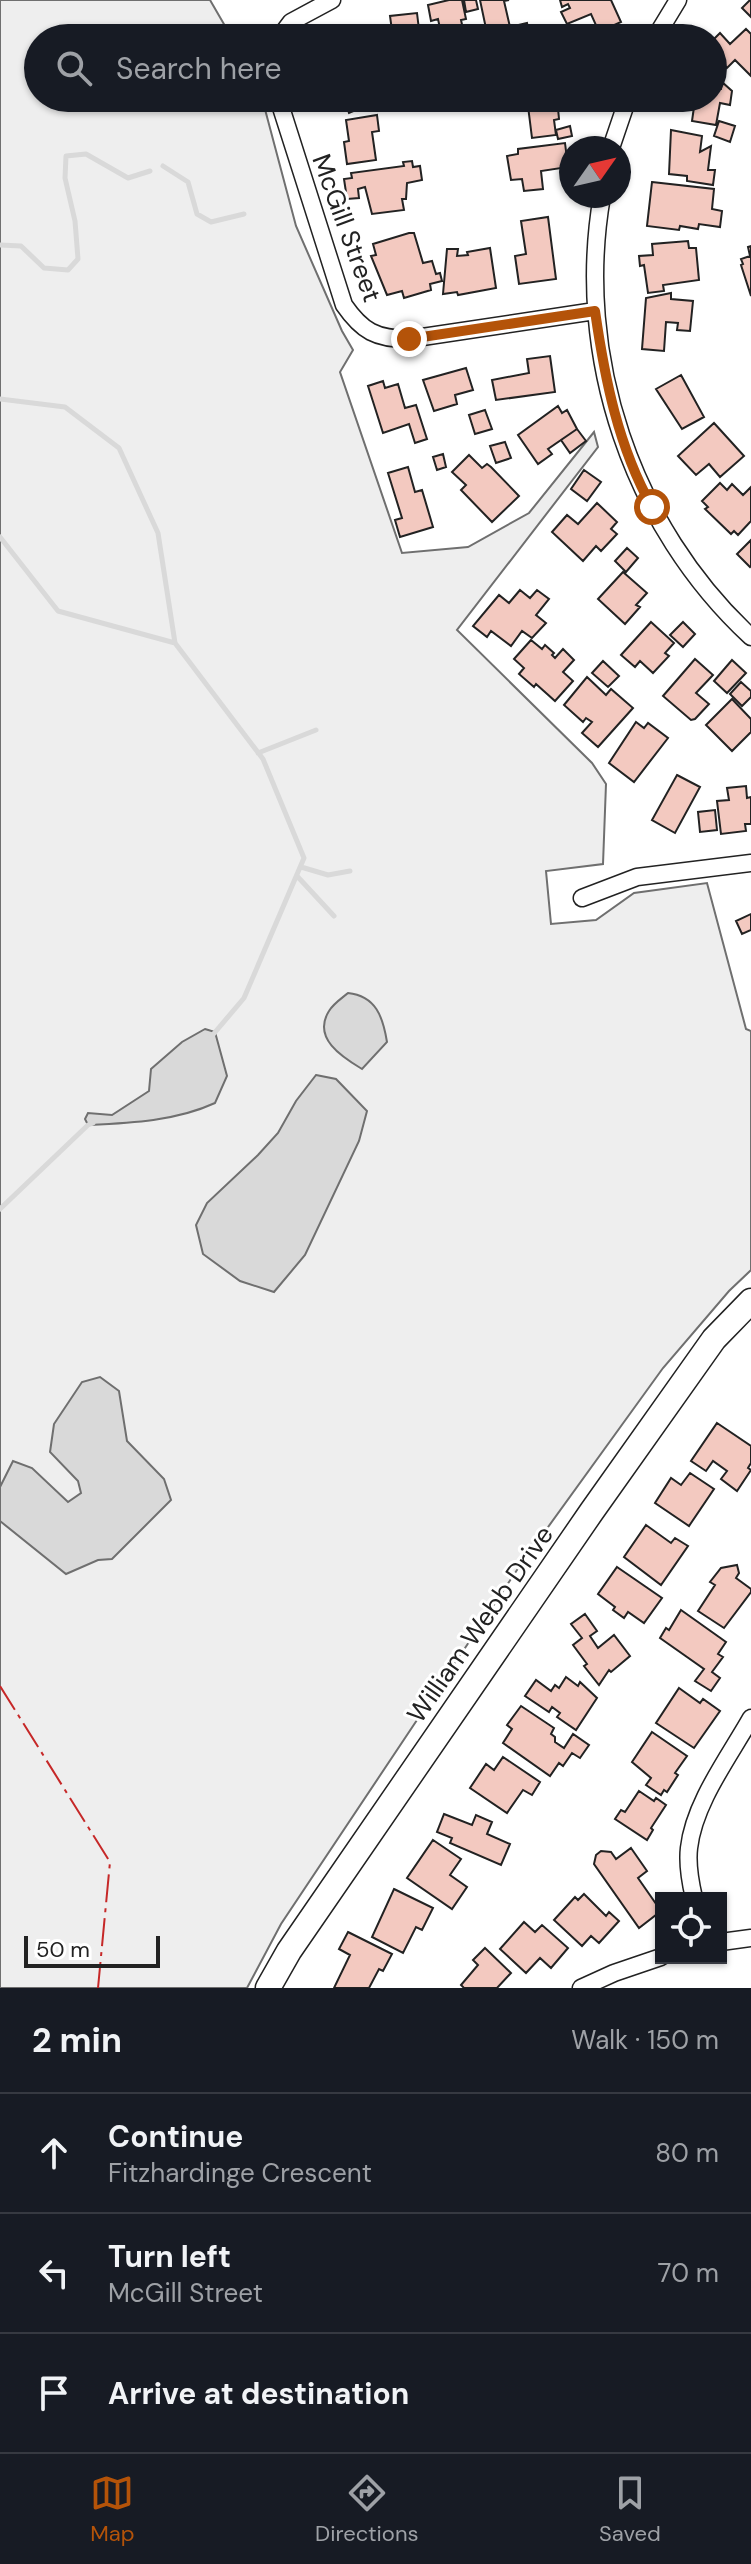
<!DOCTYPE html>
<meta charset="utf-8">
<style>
:root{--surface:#171b24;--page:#20242c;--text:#f1f3f6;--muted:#9ea1a6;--line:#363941;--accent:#b45309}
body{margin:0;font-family:"DM Sans",sans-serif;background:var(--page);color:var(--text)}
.controls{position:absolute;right:24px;bottom:24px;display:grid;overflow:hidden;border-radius:0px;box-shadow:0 2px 6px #0004}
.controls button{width:72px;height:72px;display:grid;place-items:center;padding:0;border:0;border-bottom:2px solid var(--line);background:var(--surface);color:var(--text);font:40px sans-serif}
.compass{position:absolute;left:559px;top:136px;width:72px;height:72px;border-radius:50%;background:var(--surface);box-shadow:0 2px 6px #0004;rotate:56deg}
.scale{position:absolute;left:24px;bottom:20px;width:136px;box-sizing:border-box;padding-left:8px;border:4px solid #222;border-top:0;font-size:22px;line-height:28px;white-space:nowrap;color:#222;-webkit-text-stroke:6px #fff;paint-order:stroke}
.stop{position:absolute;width:24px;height:24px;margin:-18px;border:6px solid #b45309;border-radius:50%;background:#fff}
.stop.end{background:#b45309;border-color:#fff;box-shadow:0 2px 8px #0008}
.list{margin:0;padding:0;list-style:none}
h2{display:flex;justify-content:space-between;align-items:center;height:104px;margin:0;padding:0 32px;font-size:34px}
h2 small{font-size:26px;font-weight:400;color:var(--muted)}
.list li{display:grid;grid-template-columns:52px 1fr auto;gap:24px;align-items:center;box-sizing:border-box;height:120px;padding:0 32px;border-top:2px solid var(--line)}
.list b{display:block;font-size:30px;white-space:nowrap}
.list p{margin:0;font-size:26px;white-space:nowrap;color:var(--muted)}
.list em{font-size:26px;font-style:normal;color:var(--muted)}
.icon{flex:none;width:44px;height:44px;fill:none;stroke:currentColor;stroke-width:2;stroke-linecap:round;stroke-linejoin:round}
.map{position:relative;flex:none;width:751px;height:1988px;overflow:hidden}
.search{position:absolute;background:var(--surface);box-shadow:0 2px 6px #0004;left:24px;right:24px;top:24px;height:88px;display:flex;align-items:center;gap:20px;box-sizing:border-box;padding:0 28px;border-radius:44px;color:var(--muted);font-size:30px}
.sheet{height:464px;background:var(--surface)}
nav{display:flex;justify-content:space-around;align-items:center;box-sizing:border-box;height:112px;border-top:2px solid var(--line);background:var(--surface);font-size:22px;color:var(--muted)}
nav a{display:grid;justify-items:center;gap:4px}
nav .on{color:var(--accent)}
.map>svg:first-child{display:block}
.green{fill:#eee;stroke:#6f6f6f;stroke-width:2}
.water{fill:#d9d9d9;stroke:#6f6f6f;stroke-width:2}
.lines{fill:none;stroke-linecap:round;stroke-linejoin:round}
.stream{stroke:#d9d9d9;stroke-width:5}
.building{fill:#f3c9c0;stroke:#222;stroke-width:2}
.minor-casing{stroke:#222;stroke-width:19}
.secondary-casing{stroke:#222;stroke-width:27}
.minor{stroke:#fff;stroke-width:16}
.secondary{stroke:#fff;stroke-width:24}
.power{stroke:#c62828;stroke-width:2;stroke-dasharray:28 6 4 6;stroke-linecap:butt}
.route{stroke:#b45309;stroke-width:10}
.labels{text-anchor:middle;stroke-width:6;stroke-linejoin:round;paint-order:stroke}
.street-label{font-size:26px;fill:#222;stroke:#fff}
</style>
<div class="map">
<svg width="751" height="1988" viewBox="0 0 751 1988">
<rect width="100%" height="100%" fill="#fff"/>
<path class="green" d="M0,0H210L232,38H38V98H262L296,226L342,331L353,350L340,372L402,553L468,547L529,513L594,432L598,447L457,630L592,763L606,784L603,864L546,871L551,924L596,920L634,893L707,883L746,1029L751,1031V1270L729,1291L663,1368L517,1570L281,1924L247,1988H0Z"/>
<path class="water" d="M348,993C376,996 383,1017 387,1042L362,1069C342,1057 312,1038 329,1011C333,1004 342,998 348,993Z
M205,1029L215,1032L227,1076L215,1103C176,1121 131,1123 88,1125L85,1119L88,1113L112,1115L149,1091L151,1069L182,1042Z
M316,1075L336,1079L367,1111L359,1141L305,1255L274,1292L240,1281L203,1254L196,1225L207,1203L258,1155L278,1133L296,1101Z
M100,1377L119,1391L127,1441L164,1479L171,1500L112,1559L98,1560L66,1574L0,1521V1487L13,1461L32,1468L68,1502L81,1493L78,1481L50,1452L54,1424L82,1382Z"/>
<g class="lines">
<path class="stream" d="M163,166L188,182L197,214L211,222L244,214
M0,245L21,246L44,268L68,270L78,259L75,221L65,178L66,156L86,154L128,178L150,171
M0,399L65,407L119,448L158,533L175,643
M0,537L58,611L175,643L263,759L304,858L244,998L211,1037
M258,753L316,730
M301,867L328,875L350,871
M297,876L334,916
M0,1209L88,1125L93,1123"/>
</g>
<path class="building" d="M449,0H462L466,19L461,20L465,38H442L438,19L431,21L428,5Z
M464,0H476L478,9L466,12Z
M480,0H509L504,1L510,27L527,23L530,38H488Z
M560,0H611L621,22L599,32L591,14L567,24L561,12L570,8L568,4L562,7Z
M750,0H751V17L742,8Z
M417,13L420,38H393L390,16Z
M746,29L751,34V76L735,60L727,68L722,64L716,71L713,69V40L720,33L730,44Z
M722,82L732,91L730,105L720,103L716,125L692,121L694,107L682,105L684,98H713V88L721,89Z
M344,98H365L368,105L349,113Z
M527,98H557L559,119L554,120L556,135L532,138Z
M377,115L379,131L372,132L376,160L347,164L344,142L349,141L346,120Z
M719,121L735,126L730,142L714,136Z
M570,126L572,136L558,139L556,130Z
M671,130L702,136L700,152L711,146L708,170H715L713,185L687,181V176L669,174Z
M565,143L568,167L541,171L543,189L524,191L522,179L511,180L507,156L518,154V149Z
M412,161L413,167L420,166L422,180L407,183L406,199H402L404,210L372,214L365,187L358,189L359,198L347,199L344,179L352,178L351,173L404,166L403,162Z
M652,182L714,189L712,209L722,211L720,227L699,224L698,229L680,226L679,230L647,226Z
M548,217L556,279L519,284L515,256L526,254L521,221Z
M409,233H414L423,263L432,261L436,274L440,273L442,281L430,284L431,290L404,298L402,291L387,295L371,256L376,255L373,244Z
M688,241L689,248H696L699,280L663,285L664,291L648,293L644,265L640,266L639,256L653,255L652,244Z
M751,246V296L741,265L743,264L741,259L750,256L748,247Z
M490,248L496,288L458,295L457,292L443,294L447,249H458L457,256L468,255L467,252Z
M671,293V299L693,301L690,331L677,330L678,323L666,322L664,351L642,349L646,298Z
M550,356L555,392L496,400L492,380L529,373L527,359Z
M466,368L473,390L455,395L457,404L434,411L423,380Z
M681,375L704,417L682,429L656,389Z
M383,381L385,388L398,384L405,408L416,405L427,439L415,443L409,424L383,433L368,386Z
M558,406L562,413L567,410L577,429L548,449L552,454L538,464L518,435Z
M485,410L492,429L475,434L469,415Z
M714,423L744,456L720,477L709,464L696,475L678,456Z
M577,429L586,441L570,453L561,440Z
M505,442L511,458L496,463L490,446Z
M443,454L446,467L437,470L433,457Z
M469,455L482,468L487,464L491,467L519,496L492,522L461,490L466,485L452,472Z
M408,467L415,492L422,490L433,527L400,537L395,520L402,518L388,473Z
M584,470L601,482L587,501L571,489Z
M720,483L727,490L732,484L743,495L751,487V521L738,535L734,531L731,534L705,509L708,507L702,501Z
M597,503L617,522L611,529L617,534L601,551L596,546L583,561L552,532L567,515L578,524Z
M751,540V566L750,567L737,554Z
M627,548L638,558L626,572L615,561Z
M623,572L647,593L636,605L640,607L625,624L598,599Z
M520,590L530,598L537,590L549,599L536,615L546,623L532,638L522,631L511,646L491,631L487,637L473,626L499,595L509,603Z
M651,622L674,643L665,653L669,656L653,673L640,661L635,667L621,655Z
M683,622L695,634L683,647L670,635Z
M531,640L542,649L545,645L554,653L552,655L555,658L563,649L574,660L563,672L573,681L555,701L536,684L534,687L519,674L524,668L514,659Z
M695,659L713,675L696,693L709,704L695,719L691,720L663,696Z
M732,660L746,673L727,693L714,681Z
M603,661L619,676L608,687L592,673Z
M587,677L606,695L611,689L633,708L598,747L582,733L592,722L586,718L583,722L564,705Z
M741,682L751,691V697L742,706L730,694Z
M732,699L751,719V732L732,751L706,725Z
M636,722L644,728L648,723L668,738L634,782L609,763Z
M677,775L700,787L675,833L652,820Z
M746,786L747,798L751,797V824H745L746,831L721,834L717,801L729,800L727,788Z
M715,810L717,830L700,832L698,812Z
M751,914V930L742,934L736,921Z
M717,1423L751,1446V1463L748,1468L751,1470L737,1491L721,1479L727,1471L713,1461L706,1471L691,1461Z
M690,1473L714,1489L689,1526L655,1503L671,1478L681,1485Z
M646,1525L671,1543L675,1538L688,1546L661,1585L624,1557Z
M737,1565L739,1573L736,1578L751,1589V1592L724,1628L698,1611L715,1585L710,1582L721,1568Z
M617,1567L662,1598L644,1623L628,1612L624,1618L613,1610L615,1607L598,1594Z
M681,1610L726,1642L718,1654L723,1657L712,1672L720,1678L711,1691L695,1681L704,1669L660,1638L666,1628L669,1630Z
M585,1614L597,1631L590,1636L598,1648L614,1635L630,1656L611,1672L609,1670L599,1685L584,1666L587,1664L573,1645L582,1638L571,1624Z
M566,1677L578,1686L580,1682L597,1698L576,1730L557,1717L560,1713L552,1707L549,1712L525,1696L536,1680L551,1691L555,1685L559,1688Z
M679,1688L700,1703L703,1699L720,1711L694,1748L656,1723Z
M521,1706L554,1728L551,1734L555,1737V1742L564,1748L573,1734L589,1745L580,1758L572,1753L563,1766L559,1763L550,1776L503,1743L512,1729L507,1725Z
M652,1732L687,1756L675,1773L678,1775L667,1792L664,1790L661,1795L646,1785L651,1778L632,1762Z
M503,1757L540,1782L532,1795L523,1790L507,1813L470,1788L486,1764L494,1770Z
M639,1791L654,1801L656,1798L666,1805L651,1828L653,1830L647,1840L615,1819L621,1810L625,1812Z
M444,1814L472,1825L476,1815L492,1822L487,1834L510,1844L501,1865L450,1843L452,1838L437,1832Z
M433,1840L461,1859L450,1875L467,1887L452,1909L407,1878Z
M631,1848L647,1871L638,1878L661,1911L639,1928L594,1864L596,1855L601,1851L611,1852L616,1859Z
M394,1889L433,1908L422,1930L416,1927L403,1953L372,1937Z
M584,1894L606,1916L609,1912L619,1921L599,1943L591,1936L582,1946L554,1920L575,1897L578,1900Z
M524,1922L535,1932L542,1925L568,1948L551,1968L540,1958L526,1973L500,1949Z
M348,1932L392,1954L383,1971L379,1969L369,1988H334L350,1955L339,1949Z
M485,1948L511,1973L497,1988H464L461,1985L478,1965L473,1960Z"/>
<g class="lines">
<defs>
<path id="minor" d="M279,38L291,22L332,0
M655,38L678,0
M278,98L344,305C362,331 376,339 409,339L595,311
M611,148L628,98
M602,196C574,356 632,527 751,637
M582,898L637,877L751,863
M694,1898C690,1881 687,1865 689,1848C694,1803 729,1757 751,1718
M721,1942L751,1938
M581,1988L614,1973L661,1957"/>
<path id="secondary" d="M268,1988L289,1951L592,1511L714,1339L751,1301"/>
</defs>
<use href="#minor" class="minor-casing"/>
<use href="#secondary" class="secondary-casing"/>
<use href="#minor" class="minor"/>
<use href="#secondary" class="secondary"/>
<path class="power" d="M0,1686L110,1862L98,1988"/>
</g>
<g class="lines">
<path class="route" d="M409,339L595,311C605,380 618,446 652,507"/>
</g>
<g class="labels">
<g class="street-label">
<text transform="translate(347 228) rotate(70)" y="9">McGill Street</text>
<text transform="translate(480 1624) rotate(-55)" y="9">William Webb Drive</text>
</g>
</g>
</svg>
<div class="controls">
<button><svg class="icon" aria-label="locate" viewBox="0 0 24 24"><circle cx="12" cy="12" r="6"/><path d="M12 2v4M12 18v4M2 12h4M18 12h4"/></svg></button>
</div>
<svg class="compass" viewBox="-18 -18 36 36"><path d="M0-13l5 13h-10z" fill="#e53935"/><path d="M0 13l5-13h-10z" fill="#9ea1a6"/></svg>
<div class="scale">50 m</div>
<div class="stop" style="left:652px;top:507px"></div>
<div class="stop end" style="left:409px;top:339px"></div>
<div class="search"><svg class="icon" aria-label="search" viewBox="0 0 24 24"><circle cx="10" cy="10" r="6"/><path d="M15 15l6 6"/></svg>Search here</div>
</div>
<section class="sheet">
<h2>2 min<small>Walk · 150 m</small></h2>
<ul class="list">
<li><svg class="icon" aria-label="ahead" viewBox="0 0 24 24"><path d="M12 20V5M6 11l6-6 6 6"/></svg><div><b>Continue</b><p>Fitzhardinge Crescent</p></div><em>80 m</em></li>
<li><svg class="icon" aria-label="left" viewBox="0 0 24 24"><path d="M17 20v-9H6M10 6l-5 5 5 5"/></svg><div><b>Turn left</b><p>McGill Street</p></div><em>70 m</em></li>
<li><svg class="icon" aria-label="arrive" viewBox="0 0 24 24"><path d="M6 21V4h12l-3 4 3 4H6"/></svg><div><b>Arrive at destination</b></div></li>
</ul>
</section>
<nav>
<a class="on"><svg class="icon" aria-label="map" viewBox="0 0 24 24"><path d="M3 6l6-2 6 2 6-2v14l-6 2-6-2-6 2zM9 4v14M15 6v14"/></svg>Map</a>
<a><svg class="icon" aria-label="directions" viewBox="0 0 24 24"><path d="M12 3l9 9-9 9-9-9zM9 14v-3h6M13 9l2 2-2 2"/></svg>Directions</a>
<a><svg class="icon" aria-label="saved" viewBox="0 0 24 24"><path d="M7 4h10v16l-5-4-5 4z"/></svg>Saved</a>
</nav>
